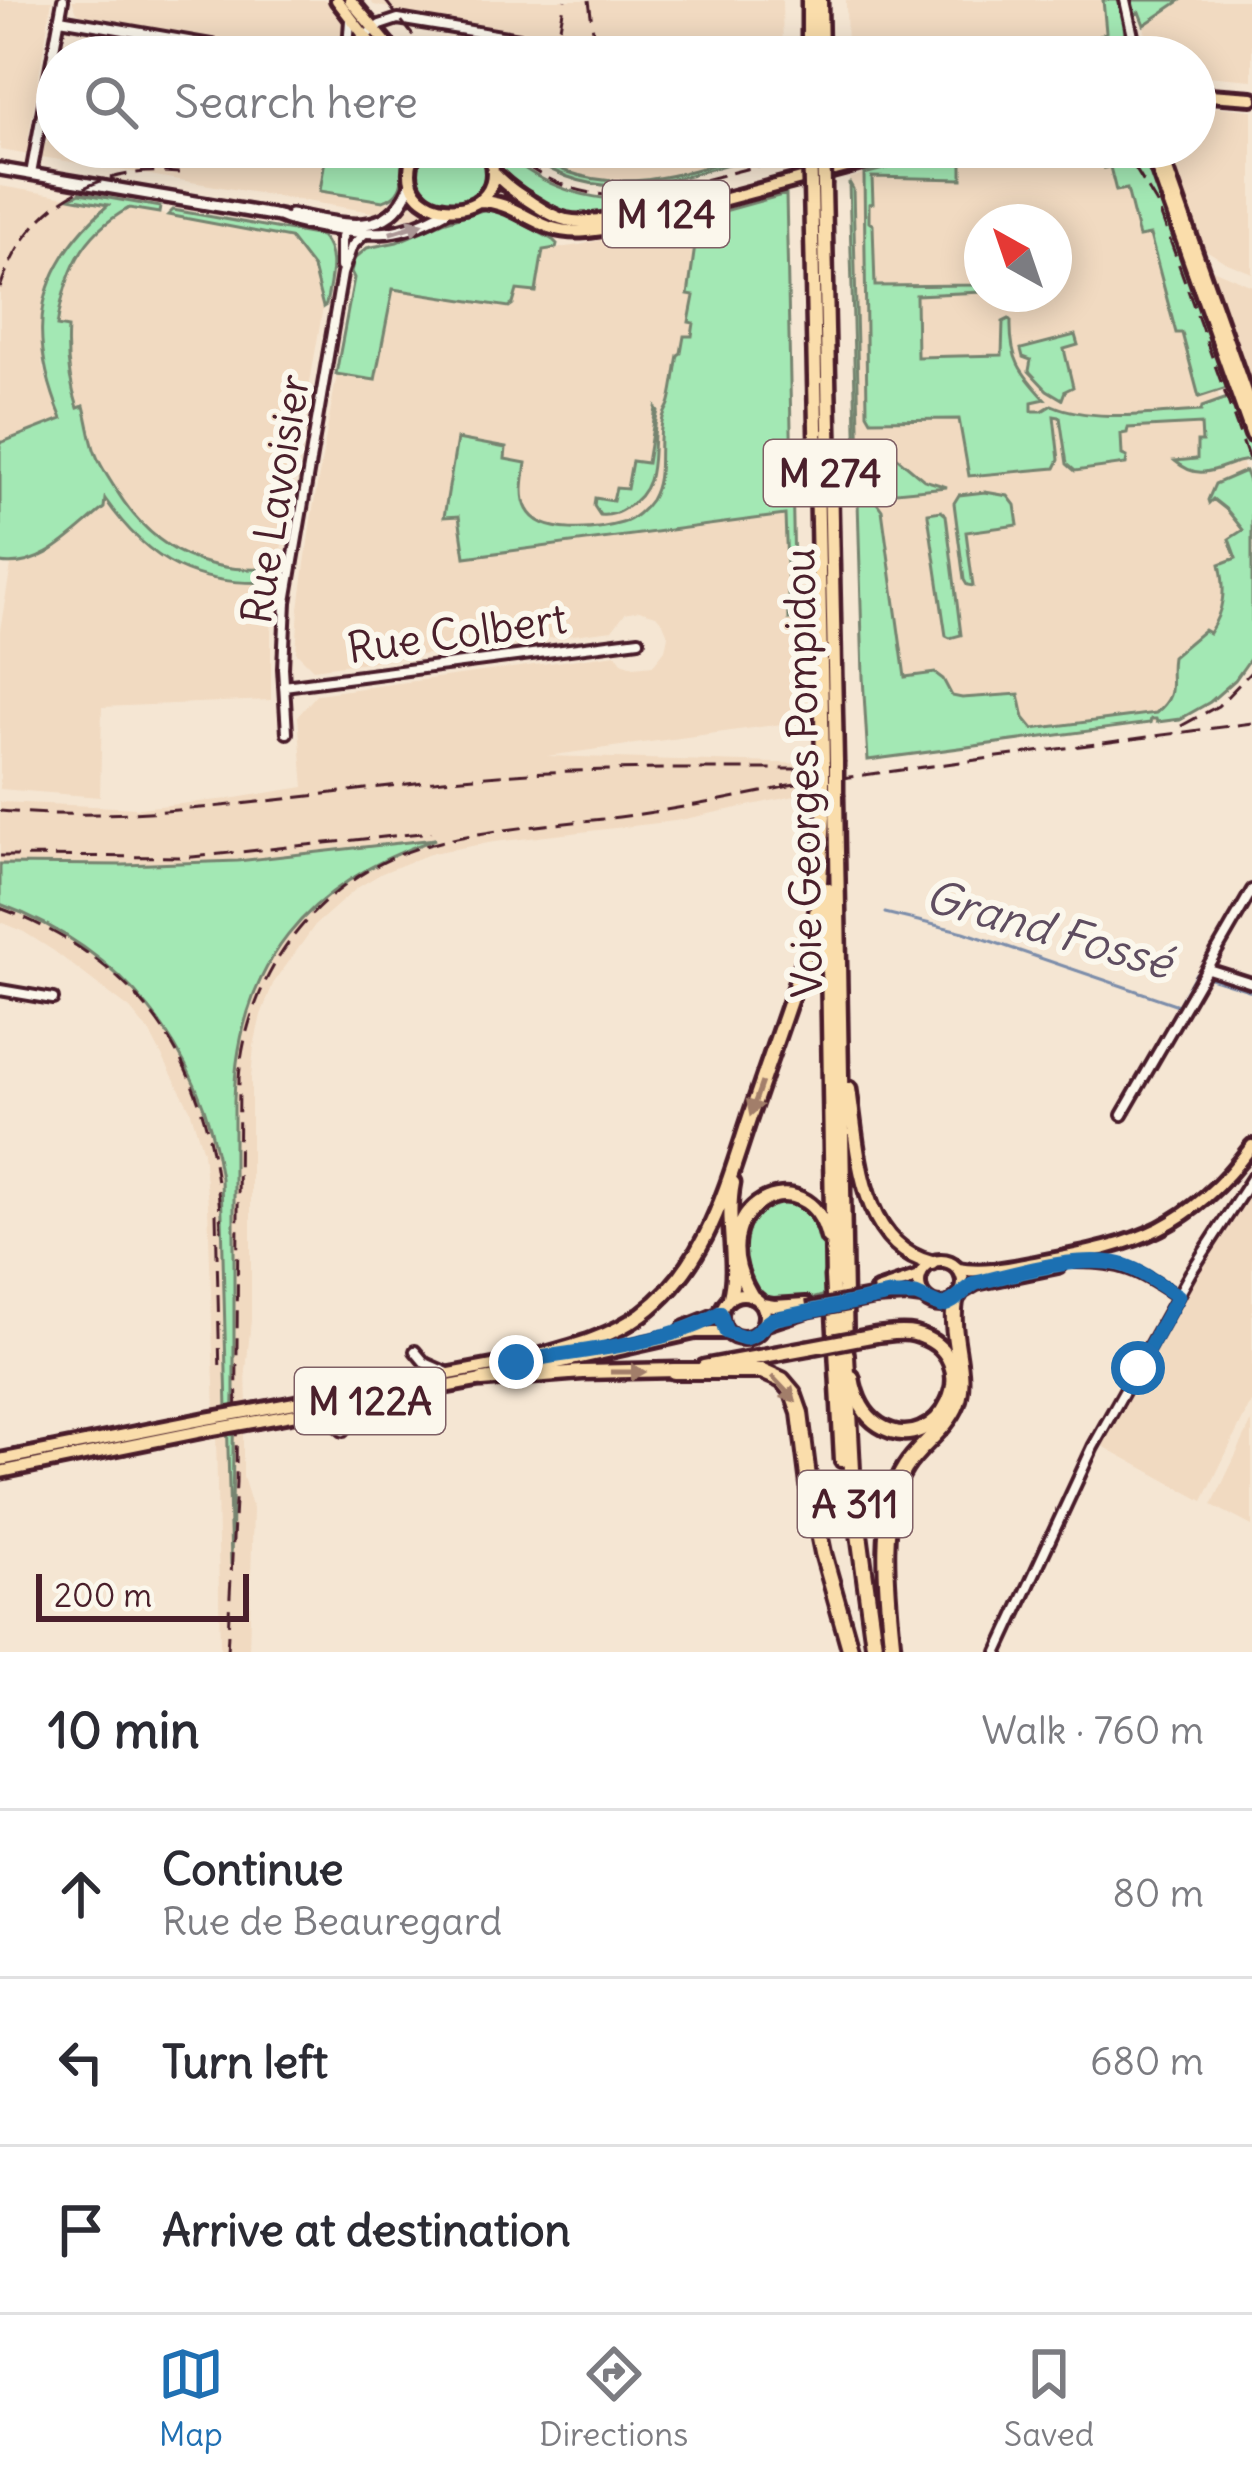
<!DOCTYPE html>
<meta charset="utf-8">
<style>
:root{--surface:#fff;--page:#f7f7f7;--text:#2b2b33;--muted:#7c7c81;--line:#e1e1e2;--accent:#1f6fb2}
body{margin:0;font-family:Delius,sans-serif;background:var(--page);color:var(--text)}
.compass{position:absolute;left:964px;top:204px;width:108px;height:108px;border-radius:50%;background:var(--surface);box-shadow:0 6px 30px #0003;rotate:320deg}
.scale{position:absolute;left:36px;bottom:30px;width:213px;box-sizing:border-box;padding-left:12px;border:6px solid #4a1f2b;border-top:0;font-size:33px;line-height:42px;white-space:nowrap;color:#4a1f2b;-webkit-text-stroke:9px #fbf7ec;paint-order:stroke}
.stop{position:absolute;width:36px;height:36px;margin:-27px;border:9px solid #1f6fb2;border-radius:50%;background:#fff}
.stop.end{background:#1f6fb2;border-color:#fff;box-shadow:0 3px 12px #0008}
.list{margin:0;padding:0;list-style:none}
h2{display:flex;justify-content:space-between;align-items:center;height:156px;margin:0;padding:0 48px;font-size:51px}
h2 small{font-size:39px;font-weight:400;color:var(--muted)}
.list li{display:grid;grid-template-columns:78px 1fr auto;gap:36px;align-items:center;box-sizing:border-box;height:168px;padding:0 48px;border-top:3px solid var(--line)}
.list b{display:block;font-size:45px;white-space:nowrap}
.list p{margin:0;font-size:39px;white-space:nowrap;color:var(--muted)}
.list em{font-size:39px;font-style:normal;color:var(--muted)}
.icon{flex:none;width:66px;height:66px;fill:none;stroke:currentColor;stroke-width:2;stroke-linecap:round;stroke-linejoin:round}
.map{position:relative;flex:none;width:1252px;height:1652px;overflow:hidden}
.search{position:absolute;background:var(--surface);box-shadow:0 6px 30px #0003;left:36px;right:36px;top:36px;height:132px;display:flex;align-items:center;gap:30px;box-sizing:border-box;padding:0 42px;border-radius:66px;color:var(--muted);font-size:45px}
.sheet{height:660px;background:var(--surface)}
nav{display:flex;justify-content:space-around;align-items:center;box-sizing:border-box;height:168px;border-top:3px solid var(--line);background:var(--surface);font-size:33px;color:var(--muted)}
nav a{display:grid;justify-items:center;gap:6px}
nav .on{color:var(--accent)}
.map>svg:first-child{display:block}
.built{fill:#f1dac1;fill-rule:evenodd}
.green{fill:#a3e8b4;stroke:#768470;stroke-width:3}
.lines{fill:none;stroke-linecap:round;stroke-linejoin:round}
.stream{stroke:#7c8daa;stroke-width:3}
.minor-casing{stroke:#4a1f2b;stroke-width:16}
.tertiary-casing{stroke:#4a1f2b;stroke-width:18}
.primary-casing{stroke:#4a1f2b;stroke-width:20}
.trunk-casing{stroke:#4a1f2b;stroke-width:21}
.motorway-casing{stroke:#4a1f2b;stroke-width:22}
.minor{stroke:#fbf7ec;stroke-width:8}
.tertiary{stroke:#fbf7ec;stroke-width:9}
.primary{stroke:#faddab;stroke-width:10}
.trunk{stroke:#faddab;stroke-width:12}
.motorway{stroke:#faddab;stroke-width:14}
.rail{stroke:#4a1f2b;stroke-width:3;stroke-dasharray:18 9;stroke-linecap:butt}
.primary-bridge-casing{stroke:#4a1f2b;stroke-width:20;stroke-linecap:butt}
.trunk-bridge-casing{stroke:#4a1f2b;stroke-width:21;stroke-linecap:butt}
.primary-bridge{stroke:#faddab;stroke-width:10}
.trunk-bridge{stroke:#faddab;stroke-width:12}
.oneway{fill:#ab9695}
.oneway2{fill:#a27e6b}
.route{stroke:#1f6fb2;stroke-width:15}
.labels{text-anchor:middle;stroke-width:12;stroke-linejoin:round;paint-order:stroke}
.shield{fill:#fbf7ec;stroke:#7f6065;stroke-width:3}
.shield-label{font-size:39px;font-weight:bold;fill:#4a1f2b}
.street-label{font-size:42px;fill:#4a1f2b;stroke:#fbf7ec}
.water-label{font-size:45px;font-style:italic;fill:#5f4d60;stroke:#fbf7ec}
</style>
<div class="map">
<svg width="1252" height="1652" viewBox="0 0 1252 1652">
<rect width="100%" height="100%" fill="#f5e6d3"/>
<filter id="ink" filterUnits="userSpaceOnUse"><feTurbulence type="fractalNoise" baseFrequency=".00833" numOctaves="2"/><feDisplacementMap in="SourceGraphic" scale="24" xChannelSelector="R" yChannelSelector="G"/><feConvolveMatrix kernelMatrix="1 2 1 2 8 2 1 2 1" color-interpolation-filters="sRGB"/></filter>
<g filter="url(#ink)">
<path class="built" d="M0,0H52L28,141L47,143L57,87V147H401L384,201L431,208L419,220L0,150Z
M72,0H331L342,19L346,33L342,47L331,56L317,57L88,18L77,12Z
M369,0H782L783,57H663L661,48L652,38L633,34L606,44L399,14L389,8L374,5Z
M846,0H1103L1106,32L1066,57H847Z
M1181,0H1252V80L1195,75V57H1156L1148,46L1144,25Z
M86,33L229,57H62L64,48Z
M1195,105L1252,110V273L1225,262L1203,248L1173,167L1168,147H1195Z
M524,147H679L729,161L652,180L618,182L571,173L540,159Z
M971,147H1102L1157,222L1252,490V656L1235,680L1219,695L1180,719L868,760L863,677L849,178ZM982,222H1054V294H982Z
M0,186L109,204L84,226L61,259L44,306L41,341L43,367L50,391L103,497L118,519L137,540L195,576L244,584L276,582L271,627V700L102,707L100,797L0,789V630L11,566L0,563Z
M767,199L785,502L789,618H795L797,722L547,756L810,764L809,793L675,821L494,842L432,853L382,873L357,888L315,925L273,984L261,1015L254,1046L251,1078V1320L246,1371L247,1407L215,1413L208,1204L203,1152L190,1109L150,1033L130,1009L54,951L24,932L0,922V802L139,808L229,799L304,787L298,716L317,694L616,654L622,662L634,667L653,665L665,650L668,635L663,623L656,615L639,610L625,613L612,630L313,669L296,652L299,608L311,520L355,273L397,242L551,249L580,245Z
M129,208L290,238L313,268L323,307L278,568L232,569L209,565L169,547L137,521L129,510L95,453L84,407L78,408L72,389L68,370V329L56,326L58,309L63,287L74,264L89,241L100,229Z
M1210,268L1252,286V386Z
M1252,1188V1400L1203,1501L1101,1445L1138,1381H1142L1151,1372L1148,1364L1162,1339L1159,1336L1195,1272Z
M1252,1421V1526L1212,1505Z
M243,1428V1477L253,1509L249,1652H220L216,1432Z"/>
<path class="green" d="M1103,0H1181L1144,25L1139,12L1124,21L1125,43L1121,57H1066L1106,32Z
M327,147H409C399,167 410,194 383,201L320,191Z
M425,147H478C523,220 380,221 425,147Z
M495,147H499C536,184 580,200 632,200C648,200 667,197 680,198L600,214L573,217L510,180L501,168Z
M518,147C534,150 550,166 568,172C621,191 674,177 726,161L679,147H790C694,168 606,223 518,147Z
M1083,147H1139L1148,158L1207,320L1217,355L1230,384L1227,388L1199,397L1182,333H1176L1150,235L1139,237L1127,189L1116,191L1110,167L1104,168L1102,162Z
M962,149V179L872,177L873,203L869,204V222L873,225L875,286L975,285L976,250H982V292L916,295L917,357L1002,355L1003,322L1009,319L1011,321C1010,359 1020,372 1045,399L1032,402V411H1042L1052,405C1093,423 1156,413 1201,411L1202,407L1233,396L1252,445V460C1221,460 1206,487 1175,461L1197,459V442H1202L1201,424L1128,428L1127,433L1121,434L1122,455L1127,457L1126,464L1075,471L1067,464L1060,417L1054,416L1059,460L1055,468L969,476L959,419L871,420L867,413L864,174Z
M849,182L853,189L860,467L865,486L882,510L905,677L935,673L943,679L952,696L962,698L1019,694L1024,718L1033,729L1156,713C1180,693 1168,682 1172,657L1204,630L1209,633C1224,610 1226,590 1220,564L1236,558L1229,539L1243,530L1227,510L1213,499L1209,503L1208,500L1215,484L1245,471L1252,490V656L1235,680L1210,702L1180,719L1157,722L1156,719H1151L1150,723L868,760L863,677Z
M80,193L160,207L159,213L129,208C80,235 65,274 57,326L68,328C66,356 69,381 78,408L84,406C88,421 90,438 95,452C100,466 110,480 118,493C156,553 208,575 278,568L276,582C197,587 150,564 105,499L104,508C74,532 42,570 0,563V443L62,419C26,332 35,269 108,205L70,198Z
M786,194L795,618L789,619L785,515L465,557L459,516L444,517L457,439L506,448L505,459L526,463C524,478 520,496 527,509C541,537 598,530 622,523C633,520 645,509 651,500C666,475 655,445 663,418C664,412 669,407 670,401C674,386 675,370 678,355L681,353L684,336H692L694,323L689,322L694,296L688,295L699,218Z
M486,209L505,214L553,240L557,244L556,248L543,250L536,292L517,290L513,304L509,307L393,289L375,380L336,374L354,278L351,272L354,259L367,248L397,242L443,222Z
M173,210L321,236C339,255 330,281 326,305L323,307L313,268L290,238L168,215Z
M1075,335L1078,345L1064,349L1073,387L1065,391L1062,399L1047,390L1029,371L1031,360L1023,357L1021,349Z
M656,408L658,411C647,446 664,485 627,507C618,513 611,516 600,515L594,506L595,498L613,501L616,488L627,489L632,461L647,463Z
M882,445L924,480L947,487L886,493L873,474L867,455L873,446Z
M985,492L1008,496L1015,505L1018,525L966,532L973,586L967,585L964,580L954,503L959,495Z
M941,511L946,515L961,635L950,638L946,636L928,515V513Z
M435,839C307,884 238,963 234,1101V1393L231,1565L221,1178C201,1047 124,950 0,904V864L123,865L238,861Z
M782,1200C832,1210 824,1255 827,1295C809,1299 788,1306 770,1302C740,1294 734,1240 749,1219C757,1207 768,1204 782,1200Z"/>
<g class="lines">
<path class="stream" d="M885,913L964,932L1178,1005L1196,973L1198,974
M1207,977L1252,991"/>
<defs>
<path id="minor" d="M1125,0L1133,36L1141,57
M60,19L282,57
M348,48L380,25L398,19L629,57
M338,57L348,48L350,20
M1125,57L1133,37
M31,174L63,0
M341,267V240L345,230
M284,686L639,640
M287,733L283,668L286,602L342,274L352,246L364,234
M1208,969L1252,983
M0,990L53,999
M1122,1115L1252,890
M1077,1262C1125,1262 1138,1271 1177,1296
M415,1351L425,1363L450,1374
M321,1411L343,1431L354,1404
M998,1652L1093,1447L1191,1272L1252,1178"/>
<path id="tertiary" d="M0,169L279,216C294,223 310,225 326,228C376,236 401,237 446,211
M291,215C340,222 391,244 412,181"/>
<path id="primary" d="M337,0L381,57
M350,0L398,57
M1195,94L1252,98
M417,147C377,228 526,230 486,147
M1144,147L1157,168L1252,435
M1155,147L1166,167L1252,412
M493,172C502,182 511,189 523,197C536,205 550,216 566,220C598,227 666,206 700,197
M478,201C507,201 523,217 549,227C578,237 606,228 635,223L922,147
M919 1283a22 22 0 1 1 44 0a22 22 0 1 1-44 0Z
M958,1269C986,1274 1013,1267 1040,1262C1139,1244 1189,1229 1252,1146
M877,1291L919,1277
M962,1291L976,1283L1058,1266
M721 1316a22 22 0 1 1 44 0a22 22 0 1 1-44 0Z
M875,1297L907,1295L922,1297
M762,1304L774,1306L806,1304
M764,1324L807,1310
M685,1328L720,1314
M257,1410L525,1360
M258,1421L482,1380L695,1332H726
M0,1460L206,1419
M0,1472L207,1430"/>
<path id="trunk" d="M809,0V57
M820,0L821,57
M811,185L823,763
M824,185L836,761
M836,796L846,1355
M827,889L833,1284
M849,1089C858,1149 859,1246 932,1263
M832,1276L842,1460
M751,1295C697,1205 809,1154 828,1238
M730,1297C739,1263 725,1223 733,1183
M522,1361C564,1349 607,1340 642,1314C710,1264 728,1180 754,1105C773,1049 793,994 811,938L819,898L824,816
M704,1367L807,1348
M852,1377C855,1396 862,1414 879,1425C938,1463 993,1355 914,1334C902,1331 888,1334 876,1335
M482,1380L582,1372L678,1370"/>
<path id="motorway" d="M846,1355L853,1489L875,1652
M674,1371H762L782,1380L793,1393L800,1413L809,1485L823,1553L851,1652
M893,1652C888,1600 876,1513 905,1468C919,1445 947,1429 957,1403C968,1372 949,1337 955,1301"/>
</defs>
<use href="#minor" class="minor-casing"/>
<use href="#tertiary" class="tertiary-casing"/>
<use href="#primary" class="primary-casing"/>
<use href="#trunk" class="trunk-casing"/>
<use href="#motorway" class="motorway-casing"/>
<use href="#minor" class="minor"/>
<use href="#tertiary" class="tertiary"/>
<use href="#primary" class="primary"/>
<use href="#trunk" class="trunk"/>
<use href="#motorway" class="motorway"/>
<path class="rail" d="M385,0L430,57
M589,0L593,31L602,57
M560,27L565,0
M504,147C544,186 596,202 651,194L829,147
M702,147L740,154L765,153
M1115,147L1135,168L1157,204L1252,468
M0,288C27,207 95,164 179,173
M1181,726L1218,706L1252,671
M782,786L1252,723
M0,811C152,824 302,794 453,779C572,767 688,769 807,769
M0,856L192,857L431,832
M0,908C150,964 215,1075 221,1231
M216,1213L220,1375
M227,1652L236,1483L239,1078C248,969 321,875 428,845C489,828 556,825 619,817C679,809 739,797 799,784"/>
<defs>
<path id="primary-bridge" d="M807,1310L875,1297
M206,1419L257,1410
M207,1430L258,1421"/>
<path id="trunk-bridge" d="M810,147L811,185
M823,147L824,185
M836,761V796
M823,763V797
M807,1348L876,1335"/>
</defs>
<use href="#primary-bridge" class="primary-bridge-casing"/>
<use href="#trunk-bridge" class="trunk-bridge-casing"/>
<use href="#primary-bridge" class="primary-bridge"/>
<use href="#trunk-bridge" class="trunk-bridge"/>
</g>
<defs><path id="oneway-solid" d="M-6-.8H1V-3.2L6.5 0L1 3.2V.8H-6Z" transform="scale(3)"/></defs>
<use class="oneway" href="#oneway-solid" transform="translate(407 228) rotate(-17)"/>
<g class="oneway2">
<use href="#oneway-solid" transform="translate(756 1099) rotate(109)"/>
<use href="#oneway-solid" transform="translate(628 1372)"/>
<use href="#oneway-solid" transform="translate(784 1389) rotate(47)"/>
</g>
</g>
<g class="lines" filter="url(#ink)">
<path class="route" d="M516,1362C577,1350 666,1346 720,1313L726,1332L744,1338C758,1336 761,1325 773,1319L889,1295H916L941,1306C956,1303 963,1290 976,1283C1017,1273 1077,1255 1119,1264C1140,1269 1159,1285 1178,1296L1138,1368"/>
</g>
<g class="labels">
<g class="shield">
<rect x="603" y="181" width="126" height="66" rx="9"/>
<rect x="764" y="440" width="132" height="66" rx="9"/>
<rect x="295" y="1368" width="150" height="66" rx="9"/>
<rect x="798" y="1471" width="114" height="66" rx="9"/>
</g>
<g class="shield-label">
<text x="666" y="228">M 124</text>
<text x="830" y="487">M 274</text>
<text x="370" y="1415">M 122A</text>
<text x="855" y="1518">A 311</text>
</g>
<g class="street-label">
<text transform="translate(275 499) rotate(-81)" y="15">Rue Lavoisier</text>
<text transform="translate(457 633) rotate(-8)" y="15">Rue Colbert</text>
<text transform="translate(803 773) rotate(-91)" y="15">Voie Georges Pompidou</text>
</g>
<g class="water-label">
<text transform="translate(1049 929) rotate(16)" y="16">Grand Fossé</text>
</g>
</g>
</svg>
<svg class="compass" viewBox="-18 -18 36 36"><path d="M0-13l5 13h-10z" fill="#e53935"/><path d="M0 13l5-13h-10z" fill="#7c7c81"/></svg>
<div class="scale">200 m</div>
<div class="stop" style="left:1138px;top:1368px"></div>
<div class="stop end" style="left:516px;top:1362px"></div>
<div class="search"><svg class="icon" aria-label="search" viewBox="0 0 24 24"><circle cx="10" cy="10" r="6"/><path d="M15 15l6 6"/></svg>Search here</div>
</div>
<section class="sheet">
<h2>10 min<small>Walk · 760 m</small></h2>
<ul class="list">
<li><svg class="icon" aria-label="ahead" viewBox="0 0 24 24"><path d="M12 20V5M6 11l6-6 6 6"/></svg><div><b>Continue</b><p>Rue de Beauregard</p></div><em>80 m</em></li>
<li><svg class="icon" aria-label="left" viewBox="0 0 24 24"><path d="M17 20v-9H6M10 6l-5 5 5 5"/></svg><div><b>Turn left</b></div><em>680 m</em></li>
<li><svg class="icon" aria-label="arrive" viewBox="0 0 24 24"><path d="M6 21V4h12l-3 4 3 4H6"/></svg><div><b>Arrive at destination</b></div></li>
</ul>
</section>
<nav>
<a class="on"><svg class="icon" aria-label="map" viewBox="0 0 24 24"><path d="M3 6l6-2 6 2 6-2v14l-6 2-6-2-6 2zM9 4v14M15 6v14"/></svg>Map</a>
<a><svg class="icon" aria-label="directions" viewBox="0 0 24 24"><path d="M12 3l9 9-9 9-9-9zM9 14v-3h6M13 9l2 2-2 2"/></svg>Directions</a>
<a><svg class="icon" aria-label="saved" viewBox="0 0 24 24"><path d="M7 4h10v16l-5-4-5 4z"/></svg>Saved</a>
</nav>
